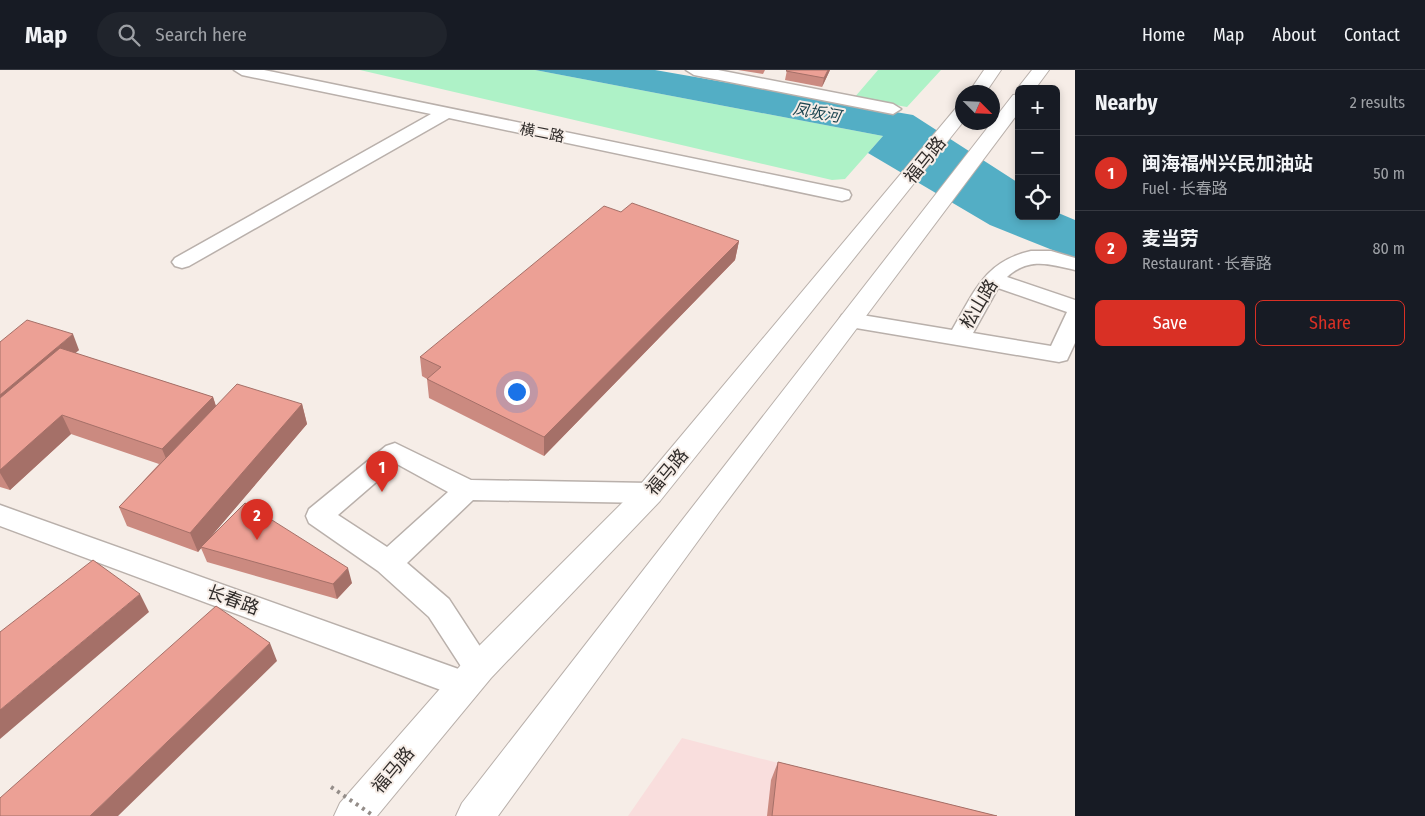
<!DOCTYPE html>
<meta charset="utf-8">
<style>
:root{--surface:#171b24;--page:#20242c;--text:#f1f3f6;--muted:#9ea1a6;--line:#363941;--accent:#d93025}
body{margin:0;font-family:"Fira Sans Condensed","Noto Sans SC",sans-serif;background:var(--page);color:var(--text)}
.controls{position:absolute;right:15px;top:15px;display:grid;overflow:hidden;border-radius:8px;box-shadow:0 2px 8px #0003}
.controls button{width:45px;height:45px;display:grid;place-items:center;padding:0;border:0;border-bottom:1px solid var(--line);background:var(--surface);color:var(--text);font:25px sans-serif}
.compass{position:absolute;left:955px;top:15px;width:45px;height:45px;border-radius:50%;background:var(--surface);box-shadow:0 2px 8px #0003;rotate:114deg}
.you{position:absolute;left:516px;top:321px;width:18px;height:18px;margin:-12px;border:4px solid #fff;border-radius:50%;background:#1a73e8;box-shadow:0 0 0 8px #1a73e833}
.badge{display:grid;place-items:center;width:32px;height:32px;border-radius:50%;background:var(--accent);color:#fff;font-size:16px;font-weight:700}
.pin{position:absolute;translate:-50% -41px;filter:drop-shadow(0 1px 2px #0008)}
.pin::after{content:'';position:absolute;top:26px;width:18px;height:15px;background:inherit;clip-path:polygon(0 0,100% 0,50% 100%)}
.list{margin:0;padding:0;list-style:none}
h2{display:flex;justify-content:space-between;align-items:center;height:65px;margin:0;padding:0 20px;font-size:21px}
h2 small{font-size:16px;font-weight:400;color:var(--muted)}
.list li{display:grid;grid-template-columns:32px 1fr auto;gap:15px;align-items:center;box-sizing:border-box;height:75px;padding:0 20px;border-top:1px solid var(--line)}
.list b{display:block;font-size:19px;white-space:nowrap}
.list p{margin:0;font-size:16px;white-space:nowrap;color:var(--muted)}
.list em{font-size:16px;font-style:normal;color:var(--muted)}
.actions{display:flex;gap:10px;padding:15px 20px}
.actions a{flex:1;padding:11px 0;border:1px solid var(--accent);border-radius:8px;text-align:center;font-size:18px;color:var(--accent)}
.actions .main{background:var(--accent);color:#fff}
.icon{flex:none;width:28px;height:28px;fill:none;stroke:currentColor;stroke-width:2;stroke-linecap:round;stroke-linejoin:round}
.map{position:relative;flex:none;width:1075px;height:746px;overflow:hidden}
header{display:flex;align-items:center;gap:30px;box-sizing:border-box;height:70px;padding:0 25px;background:var(--surface);border-bottom:1px solid var(--line)}
header strong{font-size:24px}
nav{display:flex;gap:28px;margin-inline-start:auto;font-size:18px}
.search{width:350px;height:45px;background:var(--page);display:flex;align-items:center;gap:12px;box-sizing:border-box;padding:0 18px;border-radius:28px;color:var(--muted);font-size:19px}
main{display:flex}
aside{flex:1;background:var(--surface)}
.map>svg:first-child{display:block}
.commercial{fill:#f9dedd}
.green{fill:#aef2c7}
.water{fill:#53aec5}
.lines{fill:none;stroke-linecap:round;stroke-linejoin:round}
.minor-casing{stroke:#b9b0ab;stroke-width:3}
.major-casing{stroke:#b9b0ab;stroke-width:2}
.minor{fill:#fff;fill-rule:evenodd}
.major{fill:#fff;fill-rule:evenodd}
.path-bridge{stroke:#948d89;stroke-width:4;stroke-dasharray:3 4.5;stroke-linecap:butt}
.wall{fill:#cb8a80}
.shaded-wall{fill:#a57068}
.building{fill:#eca095;stroke:#a57068}
.labels{text-anchor:middle;stroke-width:4;stroke-linejoin:round;paint-order:stroke}
.far-street-label{font-size:15px;fill:#302c2a;stroke:#f6ede7}
.far-water-label{font-size:16px;font-style:italic;fill:#1c4550;stroke:#f6ede7}
.street-label{font-size:18px;fill:#302c2a;stroke:#f6ede7}
</style>
<header>
<strong>Map</strong>
<div class="search"><svg class="icon" aria-label="search" viewBox="0 0 24 24"><circle cx="10" cy="10" r="6"/><path d="M15 15l6 6"/></svg>Search here</div>
<nav><a>Home</a><a>Map</a><a>About</a><a>Contact</a></nav>
</header>
<main>
<div class="map">
<svg width="1075" height="746" viewBox="0 0 1075 746">
<rect width="100%" height="100%" fill="#f6ede7"/>
<path class="commercial" d="M682,668L981,746H628Z"/>
<path class="green" d="M360,0H535L883,66L845,109L832,110Z
M878,0H941L907,37L854,28Z"/>
<path class="water" d="M535,0H655L913,45L1017,112L1019,115V146H1056V142L1075,150V189L990,155L868,83L883,66Z"/>
<g class="lines">
<defs>
<path id="minor" d="M234,0H264L842,119L849,121L851,125L849,129L842,131L449,48L189,196L182,198L175,196L172,192L175,188L431,44L242,5Z
M686,0H718L893,34L901,39L893,44L694,5Z
M1031,181H1051L1075,188V200C1049,194 1029,187 1007,207L1075,230V273L1067,290L1059,292L850,257L842,255L839,250L842,245L850,243L952,260C975,221 984,192 1031,181ZM998,218L1067,242L1051,276L973,263Z
M395,373L471,410L650,413L659,416L663,423L659,430L650,433L473,430L407,493L449,529L494,598L490,607L479,611L481,615L476,625L465,629L0,456V435L464,601L429,547L378,501L309,453L306,446L309,439L386,376ZM397,394L448,422L387,477L338,445Z"/>
<path id="major" d="M984,0H1001L986,22H969Z
M1032,0H1049L1035,19H1019V21L1017,19Z
M1019,24V42L719,442L498,746H456L462,733L1013,25Z
M962,37L963,52L660,431L491,608L377,746H334L340,733L467,588L640,415L956,38Z"/>
</defs>
<use href="#minor" class="minor-casing"/>
<use href="#major" class="major-casing"/>
<use href="#minor" class="minor"/>
<use href="#major" class="major"/>
<path class="path-bridge" d="M331,717L374,746"/>
</g>
<path class="wall" d="M738,0H765L763,4Z
M787,0H830L822,17L785,10Z
M621,142L739,171L735,190L544,386L429,328L427,309L422,306L420,287Z
M0,272L79,280L75,283L213,327L216,336L302,334L307,354L207,471L352,513L337,529L207,492L201,478L198,482L127,456L119,437L159,394L71,364L10,420L0,417Z
M778,692L997,746H767L771,710Z"/>
<path class="shaded-wall" d="M828,0H830L822,17L824,8Z
M739,171L735,190L544,386V367Z
M73,264L79,280L0,347V325Z
M213,327L219,346L170,398L162,379Z
M302,334L307,354L198,482L190,463Z
M62,345L71,364L10,420L0,403V400Z
M348,498L352,513L337,529L333,514Z
M140,524L149,542L0,669V640Z
M270,573L277,591L118,746H90Z"/>
<path class="building" d="M787,0H828L824,8L786,1Z
M632,133L739,171L544,367L427,309L441,297L420,287L604,136L621,142Z
M27,250L73,264L0,325V272Z
M60,278L213,327L162,379L62,345L0,400V328Z
M237,314L302,334L190,463L119,437Z
M245,433L348,498L333,514L201,477Z
M93,490L140,524L0,640V562Z
M216,536L270,573L90,746H0V728Z
M778,692L997,746H772Z"/>
<g class="labels">
<g class="far-street-label">
<text transform="translate(542 63) rotate(11)" y="5">横二路</text>
</g>
<g class="far-water-label">
<text transform="translate(817 42) rotate(10)" y="6">凤坂河</text>
</g>
<g class="street-label">
<text transform="translate(925 90) rotate(-51)" y="6">福马路</text>
<text transform="translate(979 234) rotate(-59)" y="6">松山路</text>
<text transform="translate(667 402) rotate(-50)" y="6">福马路</text>
<text transform="translate(233 530) rotate(20)" y="6">长春路</text>
<text transform="translate(393 700) rotate(-50)" y="6">福马路</text>
</g>
</g>
</svg>
<div class="controls">
<button>+</button>
<button>−</button>
<button><svg class="icon" aria-label="locate" viewBox="0 0 24 24"><circle cx="12" cy="12" r="6"/><path d="M12 2v4M12 18v4M2 12h4M18 12h4"/></svg></button>
</div>
<svg class="compass" viewBox="-18 -18 36 36"><path d="M0-13l5 13h-10z" fill="#e53935"/><path d="M0 13l5-13h-10z" fill="#9ea1a6"/></svg>
<div class="you"></div>
<div class="pin badge" style="left:382px;top:422px">1</div>
<div class="pin badge" style="left:257px;top:470px">2</div>
</div>
<aside>
<h2>Nearby<small>2 results</small></h2>
<ul class="list">
<li><span class="badge">1</span><div><b>闽海福州兴民加油站</b><p>Fuel · 长春路</p></div><em>50 m</em></li>
<li><span class="badge">2</span><div><b>麦当劳</b><p>Restaurant · 长春路</p></div><em>80 m</em></li>
</ul>
<div class="actions"><a class="main">Save</a><a>Share</a></div>
</aside>
</main>
